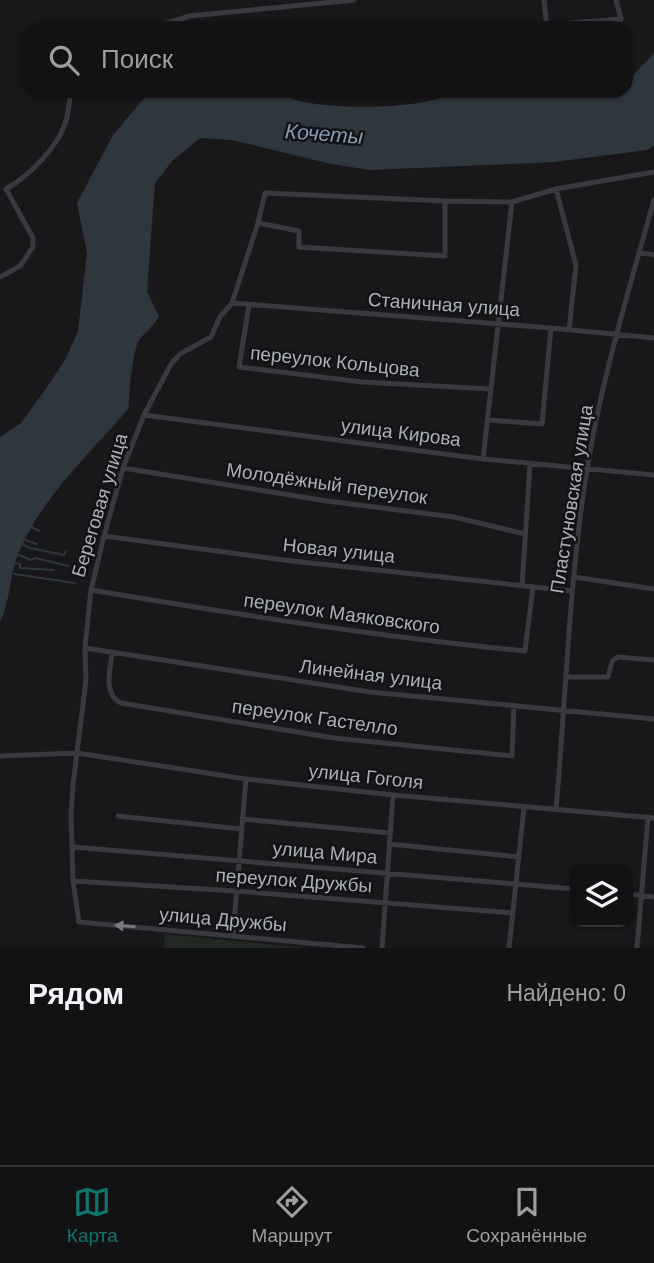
<!DOCTYPE html>
<html lang="ru">
<meta charset="utf-8">
<style>
:root{--surface:#121214;--page:#1f2022;--text:#f1f3f6;--muted:#9c9ea0;--line:#313234;--accent:#0f766e}
body{margin:0;font-family:Arial,sans-serif;background:var(--page);color:var(--text)}
.controls{position:absolute;right:21px;bottom:21px;display:grid;overflow:hidden;border-radius:14px;box-shadow:0 2px 5px #0004}
.controls button{width:63px;height:63px;display:grid;place-items:center;padding:0;border:0;border-bottom:2px solid var(--line);background:var(--surface);color:var(--text);font:35px sans-serif}
.list{margin:0;padding:0;list-style:none}
h2{display:flex;justify-content:space-between;align-items:center;height:91px;margin:0;padding:0 28px;font-size:30px}
h2 small{font-size:23px;font-weight:400;color:var(--muted)}
.icon{flex:none;width:38px;height:38px;fill:none;stroke:currentColor;stroke-width:2;stroke-linecap:round;stroke-linejoin:round}
.map{position:relative;flex:none;width:654px;height:948px;overflow:hidden}
.search{position:absolute;background:var(--surface);box-shadow:0 2px 5px #0004;left:21px;right:21px;top:21px;height:77px;display:flex;align-items:center;gap:18px;box-sizing:border-box;padding:0 24px;border-radius:21px;color:var(--muted);font-size:26px}
.sheet{height:217px;background:var(--surface)}
nav{display:flex;justify-content:space-around;align-items:center;box-sizing:border-box;height:98px;border-top:2px solid var(--line);background:var(--surface);font-size:19px;color:var(--muted)}
nav a{display:grid;justify-items:center;gap:4px}
nav .on{color:var(--accent)}
.map>svg:first-child{display:block}
.green{fill:#202821}
.water{fill:#2e373e}
.lines{fill:none;stroke-linecap:round;stroke-linejoin:round}
.stream{stroke:#2e373e;stroke-width:2}
.minor{stroke:#393a3f;stroke-width:5}
.oneway{fill:#777a83}
.labels{text-anchor:middle;stroke-width:5;stroke-linejoin:round;paint-order:stroke}
.street-label{font-size:19px;fill:#aaafba;stroke:#131315}
.water-label{font-size:21px;font-style:italic;fill:#829cb4;stroke:#131315}
</style>
<div class="map">
<svg width="654" height="948" viewBox="0 0 654 948">
<rect width="100%" height="100%" fill="#18181a"/>
<path class="green" d="M165,934L308,948H164Z"/>
<path class="water" d="M654,53V146L647,150L554,162L370,170L331,164L232,140L200,138L173,160L155,183L147,292L159,316C154,327 144,332 138,342C133,353 128,396 129,408C89,455 37,501 16,560C9,581 10,601 0,622V437L21,423L45,390L65,360L78,331L87,253L77,203L113,135L150,91H278C283,93 288,97 293,99C322,110 430,111 454,91H626V83Z"/>
<g class="lines">
<path class="stream" d="M31,527L39,531
M25,540L37,544
M22,544L30,548L64,555L66,551
M17,554L31,560L35,558L69,566
M14,563L20,564V568L54,570
M14,574L75,583"/>
<path class="minor" d="M544,0L547,28
M547,25L621,19L616,0
M151,28L190,16L354,0
M556,189L576,265L569,330
M258,223L299,231V247L445,256V201
M639,252L654,255
M0,277L20,266L33,247V238L6,189C29,176 56,149 65,124C69,114 69,101 71,91
M232,303L551,328L654,338
M249,305L239,367L362,382L490,389
M144,415L483,459L654,475
M488,420L542,424L551,328
M483,459L512,202
M123,468L327,501L454,517L525,534
M104,536L292,561L572,591
M574,577L654,589
M522,586L530,464
M91,590C235,614 380,637 525,651L533,587
M85,648L370,692L654,719
M112,653C110,670 103,695 121,703L334,738L512,756L514,706
M566,677H608L612,661L618,657L654,660
M0,756L77,753L246,779L393,795L654,818
M556,809C566,696 569,582 587,469C602,378 629,289 654,200
M118,816L241,829
M242,819L390,833
M389,844L519,857
M73,847L575,889
M73,881L236,891L512,913
M628,894L654,897
M233,935L246,779
M363,948L79,922L73,881L71,814L73,785L86,680L85,648L91,590L104,536L123,468L144,415L171,364L180,354L211,337L220,317L232,303L258,223L265,193L445,201L512,202L556,189L654,172
M382,948L393,795
M509,948L524,807
M637,948L648,817"/>
</g>
<defs><path id="oneway-solid" d="M-6-.8H1V-3.2L6.5 0L1 3.2V.8H-6Z" transform="scale(1.75)"/></defs>
<use class="oneway" href="#oneway-solid" transform="translate(125 926) rotate(-175)"/>
<g class="labels">
<g class="street-label">
<text transform="translate(444 304) rotate(4)" y="7">Станичная улица</text>
<text transform="translate(335 361) rotate(6)" y="7">переулок Кольцова</text>
<text transform="translate(401 432) rotate(7)" y="7">улица Кирова</text>
<text transform="translate(327 483) rotate(8)" y="7">Молодёжный переулок</text>
<text transform="translate(571 499) rotate(-81)" y="7">Пластуновская улица</text>
<text transform="translate(99 505) rotate(-73)" y="7">Береговая улица</text>
<text transform="translate(339 550) rotate(6)" y="7">Новая улица</text>
<text transform="translate(342 613) rotate(8)" y="7">переулок Маяковского</text>
<text transform="translate(371 674) rotate(7)" y="7">Линейная улица</text>
<text transform="translate(315 717) rotate(8)" y="7">переулок Гастелло</text>
<text transform="translate(366 776) rotate(6)" y="7">улица Гоголя</text>
<text transform="translate(325 852) rotate(5)" y="7">улица Мира</text>
<text transform="translate(294 880) rotate(4)" y="7">переулок Дружбы</text>
<text transform="translate(223 919) rotate(5)" y="7">улица Дружбы</text>
</g>
<g class="water-label">
<text transform="translate(324 134) rotate(4)" y="7">Кочеты</text>
</g>
</g>
</svg>
<div class="controls">
<button><svg class="icon" aria-label="layers" viewBox="0 0 24 24"><path d="M12 4l9 5-9 5-9-5zM3 14l9 5 9-5"/></svg></button>
</div>
<div class="search"><svg class="icon" aria-label="search" viewBox="0 0 24 24"><circle cx="10" cy="10" r="6"/><path d="M15 15l6 6"/></svg>Поиск</div>
</div>
<section class="sheet">
<h2>Рядом<small>Найдено: 0</small></h2>
<ul class="list">
</ul>
</section>
<nav>
<a class="on"><svg class="icon" aria-label="map" viewBox="0 0 24 24"><path d="M3 6l6-2 6 2 6-2v14l-6 2-6-2-6 2zM9 4v14M15 6v14"/></svg>Карта</a>
<a><svg class="icon" aria-label="directions" viewBox="0 0 24 24"><path d="M12 3l9 9-9 9-9-9zM9 14v-3h6M13 9l2 2-2 2"/></svg>Маршрут</a>
<a><svg class="icon" aria-label="saved" viewBox="0 0 24 24"><path d="M7 4h10v16l-5-4-5 4z"/></svg>Сохранённые</a>
</nav>
